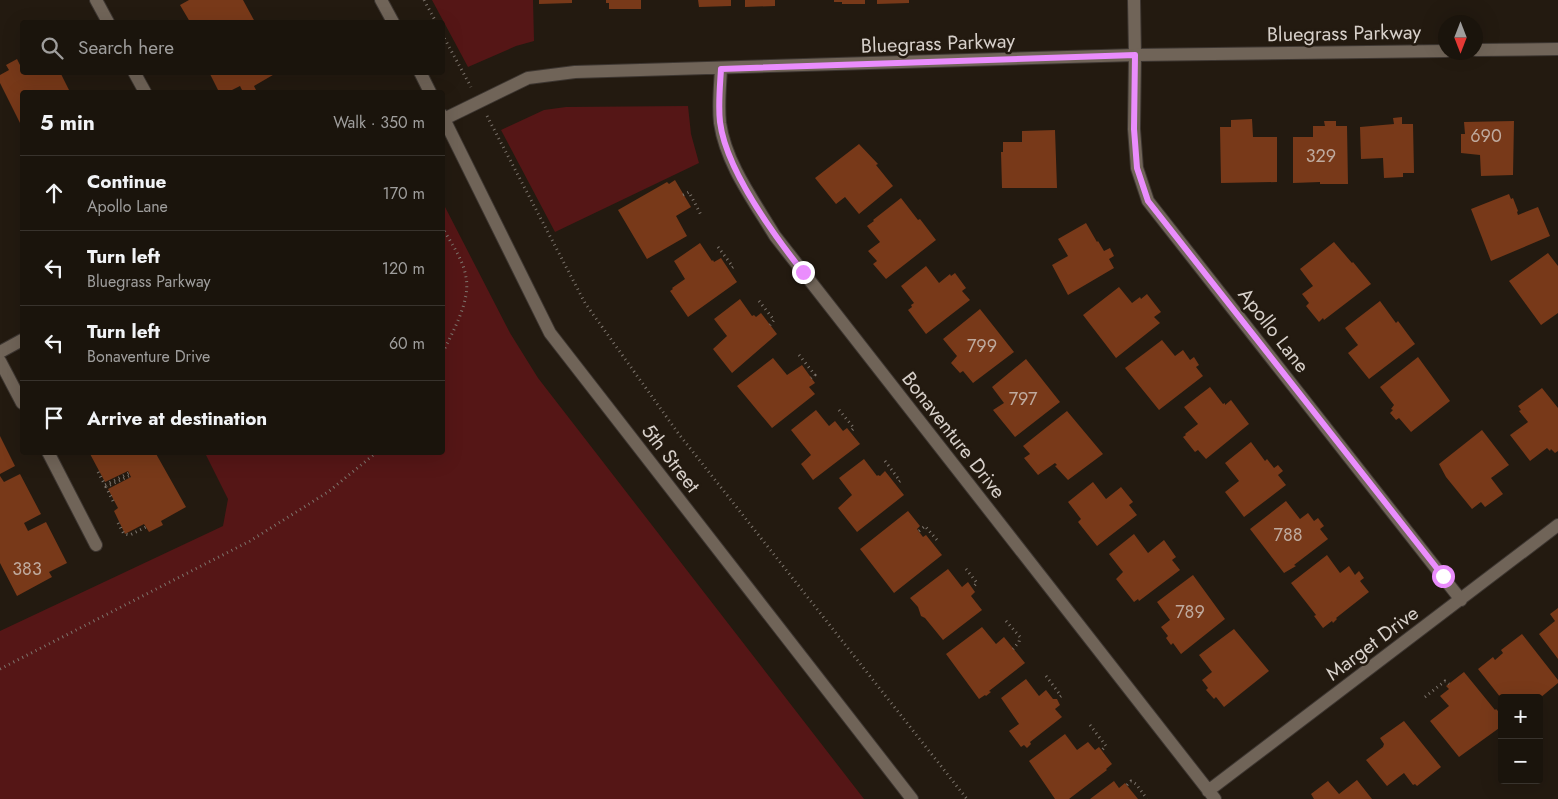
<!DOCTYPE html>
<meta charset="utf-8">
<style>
:root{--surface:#1a140c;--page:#27211a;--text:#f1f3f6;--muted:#9f9e9d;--line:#38332d}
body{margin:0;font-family:Jost,sans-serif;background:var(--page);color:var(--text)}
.controls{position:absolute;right:15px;bottom:15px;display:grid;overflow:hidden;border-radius:5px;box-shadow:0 5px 20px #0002}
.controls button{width:45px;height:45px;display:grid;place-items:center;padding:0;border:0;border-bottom:1px solid var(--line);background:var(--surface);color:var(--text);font:25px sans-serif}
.compass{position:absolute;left:1438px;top:15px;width:45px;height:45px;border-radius:50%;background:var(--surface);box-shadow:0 5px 20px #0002;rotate:180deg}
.stop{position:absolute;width:15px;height:15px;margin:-11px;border:4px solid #ea8dfd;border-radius:50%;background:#fff}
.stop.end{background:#ea8dfd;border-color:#fff;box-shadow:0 1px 5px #0008}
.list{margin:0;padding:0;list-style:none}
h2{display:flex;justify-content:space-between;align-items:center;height:65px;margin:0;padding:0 20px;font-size:21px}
h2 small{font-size:16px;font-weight:400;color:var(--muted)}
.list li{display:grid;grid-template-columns:32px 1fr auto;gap:15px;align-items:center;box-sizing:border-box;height:75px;padding:0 20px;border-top:1px solid var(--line)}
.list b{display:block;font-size:19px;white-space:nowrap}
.list p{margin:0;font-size:16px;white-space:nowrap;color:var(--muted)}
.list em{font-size:16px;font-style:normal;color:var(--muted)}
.icon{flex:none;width:28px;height:28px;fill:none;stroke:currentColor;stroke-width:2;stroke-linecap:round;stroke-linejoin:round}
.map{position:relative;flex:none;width:1558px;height:799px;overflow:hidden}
.search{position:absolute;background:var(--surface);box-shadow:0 5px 20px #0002;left:20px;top:20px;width:425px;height:55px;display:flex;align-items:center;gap:12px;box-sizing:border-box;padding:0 18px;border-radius:5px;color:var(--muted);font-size:19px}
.panel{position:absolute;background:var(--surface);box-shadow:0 5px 20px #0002;left:20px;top:90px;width:425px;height:365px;border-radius:5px}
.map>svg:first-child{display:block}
.green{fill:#551616}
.building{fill:#783919}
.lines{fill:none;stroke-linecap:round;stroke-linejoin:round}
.lane-casing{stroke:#3d3631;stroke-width:14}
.street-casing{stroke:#3d3631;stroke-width:14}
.secondary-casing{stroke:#3d3631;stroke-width:14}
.path{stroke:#7d756d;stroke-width:3;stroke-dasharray:1 4;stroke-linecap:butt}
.lane{stroke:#706458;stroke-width:12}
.street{stroke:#706458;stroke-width:12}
.secondary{stroke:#706458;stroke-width:12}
.route{stroke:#ea8dfd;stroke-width:6}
.labels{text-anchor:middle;stroke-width:5;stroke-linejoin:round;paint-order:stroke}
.number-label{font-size:18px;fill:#bfaa9e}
.street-label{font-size:20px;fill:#d7d0ca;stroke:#231a10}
</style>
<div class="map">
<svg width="1558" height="799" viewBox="0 0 1558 799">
<rect width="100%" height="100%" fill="#231a10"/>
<path class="green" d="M432,0H533L534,41L516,46L468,67Z
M688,106L691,134L699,163L555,232L501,130L544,110L566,107Z
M443,203L510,333L538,378L864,799H0V631L223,526L228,499L205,453L442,452Z"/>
<path class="building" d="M189,0H243L255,22H190L180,5Z
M539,0H572V3L539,4Z
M606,0H641V9H609V3H606Z
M698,0H731V6L699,7Z
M745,0H775V6L745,7Z
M834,0H865V4H842V2H834Z
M877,0H909V3L877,4Z
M17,59L20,65L22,64V72H60L70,92H22V127L0,83V75L9,70L6,65Z
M214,72H278L254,86L256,90L252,92H243L240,86L228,92H219L210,74Z
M1402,117V124H1413L1414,173H1403V177L1384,178L1383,158L1361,159L1360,127L1394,124L1393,118Z
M1252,119L1253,137H1277V182L1221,183L1220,127H1231V120Z
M1324,121H1336V126H1347L1348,184H1320V182L1293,183V137H1313V126H1325Z
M1514,121L1513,175L1481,176L1480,155L1461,153V134H1465L1464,122Z
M1055,130L1057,188H1002L1001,152H1003V142H1022V131Z
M859,144L878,164L876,165L893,186L859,214L845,197L836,204L815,178Z
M675,180L691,207L676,216L687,236L647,259L618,210L667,182L669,184Z
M1509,194L1511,199L1513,198L1518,211L1517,212L1518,215L1538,207L1550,236L1491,261L1471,209Z
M901,198L918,220L920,219L936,240L886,279L873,264L877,261L868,251L880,242L867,226L874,221L873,220Z
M1086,223L1097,242L1098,241L1104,251L1110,248L1114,256L1109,259L1114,268L1068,295L1052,265L1068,256L1058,239Z
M1334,242L1352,263L1353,262L1371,284L1324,320L1323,318L1319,322L1306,306L1309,303L1302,294L1313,286L1300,269Z
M700,243L712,261L713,260L714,262L721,258L737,282L688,317L670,291L673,289L672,288L685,279L674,261Z
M1548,253L1558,266V313L1541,325L1509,281Z
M926,266L939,283L950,274L951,276L955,273L966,288L962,291L970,300L926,334L908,310L912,307L911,305L914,303L901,286Z
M1119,287L1132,303L1140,297L1141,299L1147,294L1161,312L1154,317L1160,323L1116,358L1083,315Z
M740,299L752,316L754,315L756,317L761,313L777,334L732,373L713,349L727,336L714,319Z
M1380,301L1396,323L1398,321L1415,344L1369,379L1348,353L1358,345L1345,328Z
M980,309L1014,352L973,383L963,371L960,373L951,363L957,356L943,339Z
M1162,340L1175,356L1183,350L1190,360L1194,357L1199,365L1196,367L1203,376L1159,410L1125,368Z
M1418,357L1450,401L1411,432L1399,418L1396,420L1390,413L1393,410L1391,409L1394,405L1380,387Z
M773,358L787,375L802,365L815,383L809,387L815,394L772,428L737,386Z
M1026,359L1060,402L1015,437L993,410L1004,403L992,387Z
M1210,387L1223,404L1225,403V405L1231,400L1249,424L1206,459L1198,450L1195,452L1183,437L1186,435L1185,434L1198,424L1184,407Z
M1542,388L1558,408V451L1555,453L1551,449L1550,451L1547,448L1530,461L1510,435L1528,422L1519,411L1521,410L1518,406Z
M816,410L829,426L835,421L843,431L847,428L860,444L813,480L801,464L811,455L791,430Z
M1067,411L1103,454L1068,480L1055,466L1057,465L1055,463L1038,475L1024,458L1030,454L1023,446Z
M1482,430L1509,465L1491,478L1503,494L1485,507L1481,502L1472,509L1446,477L1439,464Z
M0,436L15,466L0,474Z
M1251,442L1265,461L1267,459L1274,468L1278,465L1283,471L1278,475L1286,485L1244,517L1225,492L1239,481L1225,463Z
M89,452H155L186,507L161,521L163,525L149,532L144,524L125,534L114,511L118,508L108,489L131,477L128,471L105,482Z
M864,459L877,476L878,475L880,476L885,471L904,495L857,532L838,508L852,495L839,478Z
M20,474L41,514L24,523L28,531L46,522L67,563L49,572L52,577L17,596L0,563V476L4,482Z
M1093,482L1106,499L1121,487L1133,502L1129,505L1137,515L1097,546L1078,522L1081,519L1068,502Z
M1286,501L1300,519L1308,513L1314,521L1318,518L1324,526L1320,529L1328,539L1294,565L1296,566L1284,573L1250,529Z
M908,511L920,526L917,529L923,537L926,535L942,555L894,593L860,549Z
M1134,534L1148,553L1164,540L1176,557L1172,560L1180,570L1139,601L1138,599L1134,602L1116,579L1123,572L1109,554Z
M1327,555L1340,573L1349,566L1355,575L1359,571L1364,578L1360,581L1369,592L1336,618L1337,619L1333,623L1332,621L1323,628L1314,616L1316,615L1291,583Z
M948,569L962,587L968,582L975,592L971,596L982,610L943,640L925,618L921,616L918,607L910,598Z
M1193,575L1225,619L1181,654L1173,643L1171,645L1166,638L1168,636L1161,627L1170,620L1157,602Z
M1558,608V659L1539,634L1555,621L1550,614Z
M982,627L996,644L1004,637L1025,663L989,691L991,692L986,696L985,695L979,699L946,654Z
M1234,629L1269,671L1224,707L1216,697L1214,699L1206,690L1208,688L1202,680L1212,672L1199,655Z
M1522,634L1558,680V683L1540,698H1501L1478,669L1493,657L1495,660L1503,653L1501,650Z
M1464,672L1495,710L1496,709L1499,712L1502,718V726L1459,757L1430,721L1449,706L1440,696L1449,689L1446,686Z
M1026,679L1039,696L1046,690L1053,699H1057L1060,705L1055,709L1062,717L1030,742L1031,744L1027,748L1024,745L1021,747L1009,731L1019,724L1001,698Z
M1404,721L1441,767L1417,786L1415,784L1413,785L1404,773L1387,786L1366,760L1383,747L1384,744L1380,738Z
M1065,734L1077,750L1088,742L1095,750L1099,747L1112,764L1106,769L1107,770L1069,799H1055L1029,761Z
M1357,780L1372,799H1314L1311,794L1328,781L1339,794Z
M1114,781L1119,788L1125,783L1138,799H1090Z"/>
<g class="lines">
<defs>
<path id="lane" d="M1134,0L1135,55
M0,361L22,403
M48,452L96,545"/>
<path id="street" d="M96,0L108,22
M1476,50L1558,49
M1135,55L1134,129L1137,168L1148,201L1461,600
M721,69C720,87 718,105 720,123C726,164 754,201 775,236L1215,799
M134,72L145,92
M442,120L528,78L575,72L1135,55L1446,51
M0,352L22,340
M1208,791L1558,525"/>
<path id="secondary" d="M381,0L393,22
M420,72L430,92
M442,115L550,333L912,799"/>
</defs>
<use href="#lane" class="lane-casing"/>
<use href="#street" class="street-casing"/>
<use href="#secondary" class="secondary-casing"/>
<path class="path" d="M424,0L436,22
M442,34L471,87
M487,116L585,303L678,433L967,799
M683,195L689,192L701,215
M442,227C451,243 463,259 466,277C471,301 452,333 442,354
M718,247L733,267L729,270
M759,301L774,320L770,325
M799,355L815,375L811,378
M839,410L854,428L850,432
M87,452V453
M885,461L900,481L896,484
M98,472L105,485L129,473
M113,501L106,487L131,475
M118,523L124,534L130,535L146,527
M919,531L925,526L937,540
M966,569L977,583L972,588
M1006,621L1020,637L1019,642L1013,649
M0,669L250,541L328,492L377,452
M1046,676L1061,696L1057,699
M1425,697L1445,681L1449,684
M1090,725L1106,746L1102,750
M1127,785L1131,781L1136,784L1147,799"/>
<use href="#lane" class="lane"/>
<use href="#street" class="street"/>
<use href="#secondary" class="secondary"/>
</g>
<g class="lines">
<path class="route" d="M803,272C773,234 726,170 720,122C718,105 720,86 721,69L1135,55L1134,129L1137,168L1148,201L1443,576"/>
</g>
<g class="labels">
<g class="number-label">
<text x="1486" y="142">690</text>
<text x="1321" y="162">329</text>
<text x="982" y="352">799</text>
<text x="1023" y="405">797</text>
<text x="1288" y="541">788</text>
<text x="27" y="575">383</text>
<text x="1190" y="618">789</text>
</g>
<g class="street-label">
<text transform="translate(1344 33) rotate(-1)" y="7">Bluegrass Parkway</text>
<text transform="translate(938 43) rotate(-2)" y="7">Bluegrass Parkway</text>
<text transform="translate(1274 330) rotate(52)" y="7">Apollo Lane</text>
<text transform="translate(954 435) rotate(52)" y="7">Bonaventure Drive</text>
<text transform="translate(671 458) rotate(52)" y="7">5th Street</text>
<text transform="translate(1372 643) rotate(-37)" y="7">Marget Drive</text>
</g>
</g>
</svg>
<div class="controls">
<button>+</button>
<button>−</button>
</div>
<svg class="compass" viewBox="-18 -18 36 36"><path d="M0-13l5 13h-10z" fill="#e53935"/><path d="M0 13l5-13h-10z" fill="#9f9e9d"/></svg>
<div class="stop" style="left:1443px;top:576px"></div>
<div class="stop end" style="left:803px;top:272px"></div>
<div class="search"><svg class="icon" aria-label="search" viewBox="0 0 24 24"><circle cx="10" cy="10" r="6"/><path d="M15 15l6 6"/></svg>Search here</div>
<section class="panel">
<h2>5 min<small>Walk · 350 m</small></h2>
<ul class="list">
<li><svg class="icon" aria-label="ahead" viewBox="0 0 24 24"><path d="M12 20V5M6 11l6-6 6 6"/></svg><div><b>Continue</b><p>Apollo Lane</p></div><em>170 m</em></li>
<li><svg class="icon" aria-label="left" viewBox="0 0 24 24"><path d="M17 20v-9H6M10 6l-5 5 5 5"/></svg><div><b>Turn left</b><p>Bluegrass Parkway</p></div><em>120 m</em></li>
<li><svg class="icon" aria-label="left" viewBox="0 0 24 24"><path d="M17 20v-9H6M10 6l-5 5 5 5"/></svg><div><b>Turn left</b><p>Bonaventure Drive</p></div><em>60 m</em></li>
<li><svg class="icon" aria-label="arrive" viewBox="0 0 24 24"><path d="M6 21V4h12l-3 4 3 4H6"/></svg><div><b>Arrive at destination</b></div></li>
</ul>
</section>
</div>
